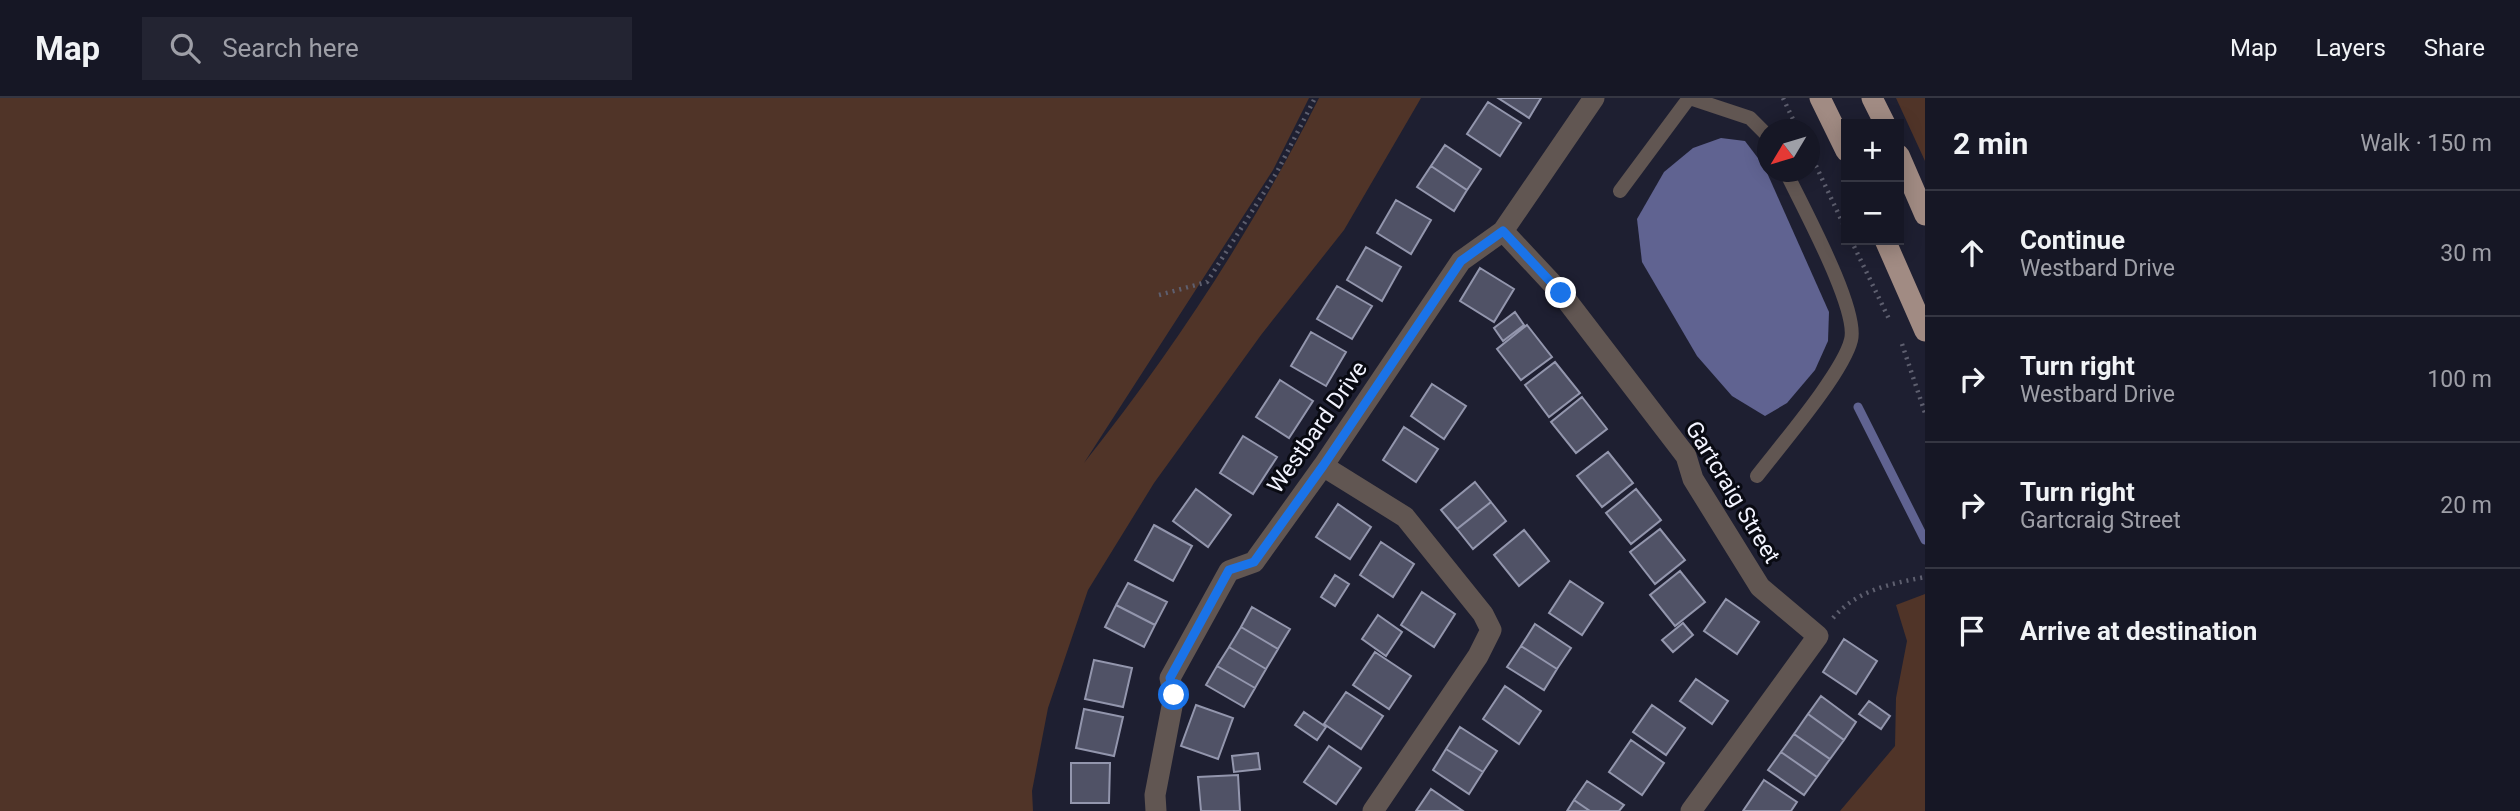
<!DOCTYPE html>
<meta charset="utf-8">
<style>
:root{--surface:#161725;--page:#232432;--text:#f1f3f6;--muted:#9e9fa7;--line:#353642}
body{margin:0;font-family:Roboto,sans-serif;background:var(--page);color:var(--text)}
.controls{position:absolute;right:21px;top:21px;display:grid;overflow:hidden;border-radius:0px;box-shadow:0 4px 18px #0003}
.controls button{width:63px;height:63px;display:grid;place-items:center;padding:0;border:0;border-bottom:2px solid var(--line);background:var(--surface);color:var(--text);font:35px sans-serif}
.compass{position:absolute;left:1757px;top:21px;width:63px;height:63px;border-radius:50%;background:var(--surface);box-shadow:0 4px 18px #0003;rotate:232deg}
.stop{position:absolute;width:21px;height:21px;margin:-16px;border:5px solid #1a73e8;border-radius:50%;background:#fff}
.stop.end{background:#1a73e8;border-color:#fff;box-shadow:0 2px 7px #0008}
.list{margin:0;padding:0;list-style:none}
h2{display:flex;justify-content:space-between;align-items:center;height:91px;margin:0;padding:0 28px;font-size:30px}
h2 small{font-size:23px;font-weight:400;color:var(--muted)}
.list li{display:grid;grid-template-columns:46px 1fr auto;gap:21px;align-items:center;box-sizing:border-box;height:126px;padding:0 28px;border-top:2px solid var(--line)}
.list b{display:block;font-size:26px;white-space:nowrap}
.list p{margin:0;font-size:23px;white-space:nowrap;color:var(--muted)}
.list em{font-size:23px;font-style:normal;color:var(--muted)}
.icon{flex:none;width:38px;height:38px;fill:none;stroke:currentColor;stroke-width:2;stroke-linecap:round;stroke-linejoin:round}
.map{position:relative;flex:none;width:1925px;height:713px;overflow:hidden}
header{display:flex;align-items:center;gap:42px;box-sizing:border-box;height:98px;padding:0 35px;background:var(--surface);border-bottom:2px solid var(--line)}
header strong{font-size:33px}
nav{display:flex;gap:38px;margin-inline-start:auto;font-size:24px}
.search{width:490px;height:63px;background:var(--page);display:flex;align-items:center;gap:18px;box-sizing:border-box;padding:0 24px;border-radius:0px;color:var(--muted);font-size:26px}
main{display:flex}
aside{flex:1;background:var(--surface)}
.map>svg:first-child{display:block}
.green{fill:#503428}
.water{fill:#606391}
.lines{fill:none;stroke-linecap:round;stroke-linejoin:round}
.stream{stroke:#606391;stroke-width:9}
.building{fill:#505266;stroke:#9396ad;stroke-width:2}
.path{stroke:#5e5f6f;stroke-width:4.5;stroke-dasharray:2 5;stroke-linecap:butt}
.lane{stroke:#615652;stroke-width:14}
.street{stroke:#615652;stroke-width:21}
.primary{stroke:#a18b83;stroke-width:21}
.route{stroke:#1a73e8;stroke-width:9}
.labels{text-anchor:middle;stroke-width:6;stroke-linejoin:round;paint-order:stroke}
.street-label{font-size:23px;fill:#f2f3fe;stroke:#090a12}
</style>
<header>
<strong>Map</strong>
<div class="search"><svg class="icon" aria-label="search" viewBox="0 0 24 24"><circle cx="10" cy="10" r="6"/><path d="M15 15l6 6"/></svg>Search here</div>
<nav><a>Map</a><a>Layers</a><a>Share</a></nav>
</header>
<main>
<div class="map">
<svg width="1925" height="713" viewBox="0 0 1925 713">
<rect width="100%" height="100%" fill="#1e1f31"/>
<path class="green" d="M0,0H1309L1273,72L1084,365C1175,250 1253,131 1319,0H1421L1344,132L1261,237L1154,385L1088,492L1048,610L1032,693L1033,713H0Z
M1896,0H1925V63Z
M1925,496V713H1840L1895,648L1896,600L1907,543L1896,507Z"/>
<path class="water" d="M1721,40L1745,43L1764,68L1829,214L1828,243L1815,272L1787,305L1765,318L1732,298L1697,258L1642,164L1637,121L1664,74L1693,50Z"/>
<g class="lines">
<path class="stream" d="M1858,309L1925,442"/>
</g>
<path class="building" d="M1498,0H1541L1529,20Z
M1488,4L1521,25L1500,58L1467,36Z
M1445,47L1481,71L1467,92L1431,68Z
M1431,68L1467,92L1454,113L1417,89Z
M1396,102L1431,122L1411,156L1377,135Z
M1366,149L1401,169L1382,203L1347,182Z
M1480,170L1514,191L1494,224L1460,203Z
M1337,188L1372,208L1352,241L1317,221Z
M1515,214L1524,227L1503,243L1494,230Z
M1527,227L1552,259L1521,282L1497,251Z
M1311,234L1346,254L1326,288L1291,268Z
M1555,264L1580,295L1549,319L1525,287Z
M1280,282L1313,303L1289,340L1256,319Z
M1432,286L1466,308L1444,341L1411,318Z
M1582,299L1607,331L1576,355L1551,324Z
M1404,329L1438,351L1416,384L1383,362Z
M1243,338L1277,359L1253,396L1220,375Z
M1608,354L1633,385L1602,409L1577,378Z
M1475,384L1491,404L1457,431L1441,412Z
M1196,391L1231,417L1208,449L1173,423Z
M1636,391L1661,422L1631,446L1606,415Z
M1491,404L1506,423L1473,451L1457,431Z
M1338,406L1371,429L1350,461L1316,439Z
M1154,427L1192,448L1173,483L1135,462Z
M1660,431L1685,462L1655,486L1630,454Z
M1524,432L1549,463L1519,488L1494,457Z
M1381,444L1414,466L1393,499L1360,477Z
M1680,473L1705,504L1675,528L1650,497Z
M1335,477L1349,486L1335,508L1321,499Z
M1570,483L1603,505L1582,537L1549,515Z
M1128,485L1167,504L1155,527L1116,507Z
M1422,494L1455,516L1434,549L1401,527Z
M1726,501L1759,524L1737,556L1704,533Z
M1116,507L1155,527L1144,549L1105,529Z
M1252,509L1290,531L1278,551L1241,529Z
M1378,517L1402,534L1386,558L1362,541Z
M1683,525L1693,537L1673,554L1662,542Z
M1535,526L1571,550L1557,571L1521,548Z
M1241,529L1278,551L1266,571L1229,549Z
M1844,541L1877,563L1856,596L1823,574Z
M1521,548L1557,571L1544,592L1507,569Z
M1229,549L1266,571L1255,590L1217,568Z
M1375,554L1411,578L1389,611L1353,587Z
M1094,562L1132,570L1123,609L1085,601Z
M1217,568L1255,590L1244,609L1206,587Z
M1696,581L1728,603L1712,626L1680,603Z
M1505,588L1541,613L1519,646L1483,621Z
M1346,594L1383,618L1361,651L1324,626Z
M1821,598L1856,624L1844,642L1808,616Z
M1869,603L1890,618L1881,631L1859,616Z
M1196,607L1233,620L1218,661L1181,648Z
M1652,607L1685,630L1666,657L1633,634Z
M1084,611L1123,619L1114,658L1076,650Z
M1304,614L1326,629L1317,642L1295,627Z
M1808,616L1844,642L1830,661L1794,636Z
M1460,629L1497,653L1483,674L1446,651Z
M1794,636L1830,661L1817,679L1781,654Z
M1631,642L1664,665L1642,697L1609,674Z
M1329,648L1361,670L1336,706L1304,684Z
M1446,651L1483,674L1469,696L1433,672Z
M1781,654L1817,679L1804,697L1768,672Z
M1258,655L1260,671L1234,674L1232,658Z
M1071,665H1110L1109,705H1071Z
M1238,677L1240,713H1201L1198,679Z
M1764,682L1797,704L1791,713H1743Z
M1587,683L1624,707L1619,713H1590L1574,702Z
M1431,691L1463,713H1416Z
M1574,702L1590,713H1567Z"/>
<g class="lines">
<path class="path" d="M1783,0L1798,32
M1810,55L1846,132
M1851,142L1890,223
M1159,197L1207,184L1277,74L1315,0
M1902,246L1925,315
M1833,520C1857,492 1890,486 1925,479"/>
<path class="lane" d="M1690,0L1750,20L1768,38
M1620,93L1689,0
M1757,378C1780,348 1843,275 1851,242C1859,211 1801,106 1786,74"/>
<path class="street" d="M1503,133L1561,195L1686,358L1693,381L1760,489L1818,538L1691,713
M1323,368L1405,419L1483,516L1491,532L1478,558L1373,713
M1156,713L1155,697L1174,598L1170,580L1229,473L1254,464L1323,368L1461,163L1503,133L1594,0"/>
<path class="primary" d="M1820,0L1846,53
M1872,0L1885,26
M1899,57L1925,117
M1885,142L1925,233"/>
</g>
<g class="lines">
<path class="route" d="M1174,597L1170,580L1229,472L1254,464L1323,368L1461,163L1503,133L1561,195"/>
</g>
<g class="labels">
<g class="street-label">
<text transform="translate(1317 329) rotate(-55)" y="8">Westbard Drive</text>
<text transform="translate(1733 394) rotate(59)" y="8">Gartcraig Street</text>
</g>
</g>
</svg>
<div class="controls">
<button>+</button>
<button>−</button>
</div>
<svg class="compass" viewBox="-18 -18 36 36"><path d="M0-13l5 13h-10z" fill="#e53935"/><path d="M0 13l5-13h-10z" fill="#9e9fa7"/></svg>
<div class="stop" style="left:1174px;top:597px"></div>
<div class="stop end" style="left:1561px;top:195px"></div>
</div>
<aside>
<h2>2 min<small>Walk · 150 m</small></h2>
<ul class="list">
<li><svg class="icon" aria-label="ahead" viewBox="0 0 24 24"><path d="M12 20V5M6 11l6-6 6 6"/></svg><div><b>Continue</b><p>Westbard Drive</p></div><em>30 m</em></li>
<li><svg class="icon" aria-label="right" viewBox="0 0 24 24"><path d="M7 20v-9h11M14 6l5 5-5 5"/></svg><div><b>Turn right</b><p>Westbard Drive</p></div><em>100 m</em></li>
<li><svg class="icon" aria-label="right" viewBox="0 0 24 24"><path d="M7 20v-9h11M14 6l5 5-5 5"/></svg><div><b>Turn right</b><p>Gartcraig Street</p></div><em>20 m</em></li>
<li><svg class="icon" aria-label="arrive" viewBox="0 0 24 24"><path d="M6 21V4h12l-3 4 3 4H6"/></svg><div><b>Arrive at destination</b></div></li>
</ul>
</aside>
</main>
